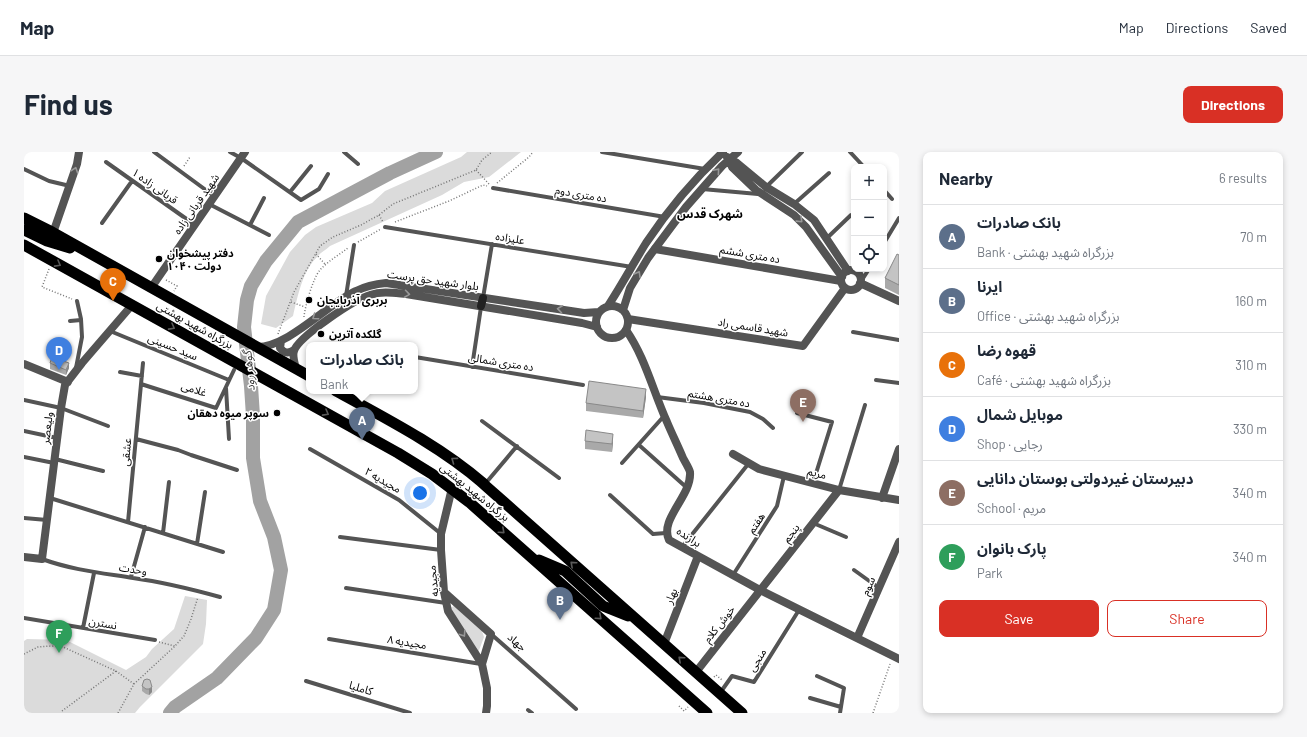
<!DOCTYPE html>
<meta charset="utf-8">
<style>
:root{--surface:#fff;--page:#f6f6f7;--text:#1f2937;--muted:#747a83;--line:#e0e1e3;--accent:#d93025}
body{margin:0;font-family:Barlow,"Noto Sans Arabic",sans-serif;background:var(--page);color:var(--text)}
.controls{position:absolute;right:12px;top:12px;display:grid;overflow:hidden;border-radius:8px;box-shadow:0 2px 6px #0003}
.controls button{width:36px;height:36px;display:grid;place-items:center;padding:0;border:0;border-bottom:1px solid var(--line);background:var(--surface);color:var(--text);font:20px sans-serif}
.you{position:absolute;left:396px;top:341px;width:14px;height:14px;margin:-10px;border:3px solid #fff;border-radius:50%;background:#1a73e8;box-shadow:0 0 0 6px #1a73e833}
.badge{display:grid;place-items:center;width:26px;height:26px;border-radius:50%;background:var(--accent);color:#fff;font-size:13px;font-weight:700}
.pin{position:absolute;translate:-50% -33px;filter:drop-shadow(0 1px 2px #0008)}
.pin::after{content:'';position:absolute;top:21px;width:14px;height:12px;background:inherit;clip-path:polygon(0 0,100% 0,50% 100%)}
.popup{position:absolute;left:282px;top:190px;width:112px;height:52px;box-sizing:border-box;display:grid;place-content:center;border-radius:8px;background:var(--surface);filter:drop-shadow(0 1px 3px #0005);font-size:13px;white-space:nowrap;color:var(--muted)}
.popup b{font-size:15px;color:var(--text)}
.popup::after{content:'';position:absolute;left:50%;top:100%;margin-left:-8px;border:8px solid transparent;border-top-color:var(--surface)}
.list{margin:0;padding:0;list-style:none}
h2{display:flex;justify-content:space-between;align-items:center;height:52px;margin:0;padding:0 16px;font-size:17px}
h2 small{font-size:13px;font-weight:400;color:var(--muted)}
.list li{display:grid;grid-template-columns:26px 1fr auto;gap:12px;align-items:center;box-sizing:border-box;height:64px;padding:0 16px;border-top:1px solid var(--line)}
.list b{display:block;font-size:15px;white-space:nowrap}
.list p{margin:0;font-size:13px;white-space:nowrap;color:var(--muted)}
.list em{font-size:13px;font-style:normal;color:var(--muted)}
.actions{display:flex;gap:8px;padding:12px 16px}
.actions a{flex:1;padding:9px 0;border:1px solid var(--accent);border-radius:8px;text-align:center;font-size:14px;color:var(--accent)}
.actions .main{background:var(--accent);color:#fff}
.icon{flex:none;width:22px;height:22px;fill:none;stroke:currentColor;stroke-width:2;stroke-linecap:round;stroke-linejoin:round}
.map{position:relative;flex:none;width:875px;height:561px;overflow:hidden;border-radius:8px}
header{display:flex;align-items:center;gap:24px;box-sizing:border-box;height:56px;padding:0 20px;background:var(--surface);border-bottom:1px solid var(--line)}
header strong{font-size:19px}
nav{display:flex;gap:22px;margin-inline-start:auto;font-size:14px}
.intro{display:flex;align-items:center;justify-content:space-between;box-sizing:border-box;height:96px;padding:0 24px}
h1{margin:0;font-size:28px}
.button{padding:10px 18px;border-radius:8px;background:var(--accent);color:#fff;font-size:14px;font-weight:700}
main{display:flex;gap:24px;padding:0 24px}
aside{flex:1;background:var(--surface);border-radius:8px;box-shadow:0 2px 6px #0003}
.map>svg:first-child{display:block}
.green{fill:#dbdbdb}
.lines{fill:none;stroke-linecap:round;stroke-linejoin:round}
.river{stroke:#a2a2a2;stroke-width:14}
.path{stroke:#767676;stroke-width:1.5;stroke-dasharray:1 2;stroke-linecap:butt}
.service{stroke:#545454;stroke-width:4}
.minor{stroke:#545454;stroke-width:8}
.tertiary{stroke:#545454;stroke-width:8}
.secondary{stroke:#212121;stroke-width:8}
.trunk{stroke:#000;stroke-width:11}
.wall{fill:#a9a9a9}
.shaded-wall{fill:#898989}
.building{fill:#c4c4c4;stroke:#898989}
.oneway{stroke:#989898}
.oneway2{stroke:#595959}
.poi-dot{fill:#000;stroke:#fff;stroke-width:1.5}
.labels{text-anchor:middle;stroke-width:3;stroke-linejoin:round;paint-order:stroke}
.street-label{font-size:11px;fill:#000;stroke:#fff}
.poi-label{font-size:11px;font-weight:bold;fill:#000;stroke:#fff;text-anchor:start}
.neighbourhood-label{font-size:12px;font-weight:bold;fill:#000;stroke:#fff}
.water-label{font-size:12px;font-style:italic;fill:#434343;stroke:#fff}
</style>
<header>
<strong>Map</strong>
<nav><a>Map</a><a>Directions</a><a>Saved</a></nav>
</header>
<div class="intro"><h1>Find us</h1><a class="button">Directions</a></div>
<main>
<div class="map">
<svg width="875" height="561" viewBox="0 0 875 561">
<rect width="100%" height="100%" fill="#fff"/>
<path class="green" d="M443,0H497L465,25L440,30L418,43L306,94C302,98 297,100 294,104C278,119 274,144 269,164L252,176L237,172L242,144L266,100L281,83L292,75L348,51L361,39L437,5Z
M161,444L183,448L182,472L179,492L116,555L111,561H0V489L3,487L42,488L102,518L122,505L128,497L150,477Z
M430,454L458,479L460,485L454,501L426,456Z"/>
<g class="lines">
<path class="river" d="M146,561L151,555L193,526L232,486L250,458L257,418L250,385L236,349L229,306V264L227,234L220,175L223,148L227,134L242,109L274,70L366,21L412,0"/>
<path class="path" d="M160,14L166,5
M452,18L466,33
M473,31L505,5L509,0
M355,63L359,70
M371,70L425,49L459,33L463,34
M334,90L357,77
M292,102L301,112
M25,117L18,135L48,147
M142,128L153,134L150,139
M267,150L281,155
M280,165C281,154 289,126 296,118C304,109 315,103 324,96
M254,182L270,140L296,94L309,85L337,73L355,63L369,52L452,18L458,8L468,0
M135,490L151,494
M0,502L14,495L27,494L39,495L92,519L110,532
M690,525L692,523L698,528
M655,554L660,559L664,555
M38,559L92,519
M94,561L110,532L151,494L160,484L167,467L174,445
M849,561L866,512"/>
<path class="service" d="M130,0L190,44
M206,0L217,6L277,48L295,37L304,22
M320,0L334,12
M578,0L681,17
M826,0L840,15
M82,10L171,73
M0,17L25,29L46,34
M742,35L778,0
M469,36L641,65
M678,37L734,42
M860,38L868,47
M266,40L287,14
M185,52L245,83
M770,52L805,21
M78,71L108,29
M226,73L240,46
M361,75L608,115
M803,86L827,63
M860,91L875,66
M836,131L845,117
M322,144L330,93
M459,146L468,92
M46,169L57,168
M86,179L205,228
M829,180L875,188
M391,205L559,233
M448,215L457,155
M52,216L58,185L57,167L53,149
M96,220L118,224
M852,228L875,231
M117,232L192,256L210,218
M202,236L205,287
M633,245L680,251L726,260L739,267L749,276
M0,248L37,256L84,274
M773,261L808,270L789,331
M458,269L535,326
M0,279L33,286
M112,287L154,298L167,303L213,318
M615,293L662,335
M286,297L375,348L416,381
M0,305L30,311
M31,307L79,319
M598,311L640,264
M461,332L493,294
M815,338L841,253
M586,343L629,382L642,381
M26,346L199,400
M0,366L23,368
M104,370L119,211
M789,371L822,385
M139,381L145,330
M316,385L417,398
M173,392L181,340
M658,395L725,311
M18,407C48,418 78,421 109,426C138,430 167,437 196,445
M830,418L855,436
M709,423L753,354L760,324
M107,425L121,375
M322,436L422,451
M0,466L131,488
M59,476L70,421
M467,482L552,557
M305,487L457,512
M793,524L820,536L816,561
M282,529L386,561
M696,541L708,524L730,530L775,458
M786,546L817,555
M504,558L508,561"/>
<path class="minor" d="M29,81L53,12L55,0
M631,97L817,129
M604,167L779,194L821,136
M602,178C621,205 629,239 643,270C648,282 654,294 659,306C661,310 665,316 666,320C668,344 635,367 645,388L736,438L875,507
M0,212L44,230
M709,302L735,317L815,338L875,348
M858,346L875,297
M0,405L18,407L37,256L41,233L58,211L108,153
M833,486L875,390
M640,492L674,404
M672,520L815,338"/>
<path class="tertiary" d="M703,5L713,11L742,35L770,52L790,68L824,119
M705,8L708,15L732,38L770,63L782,75L818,125
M817 128a10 10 0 1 1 20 0a10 10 0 1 1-20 0Z
M836,131L875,149
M127,136L221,0
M572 170a16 16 0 1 1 32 0a16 16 0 1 1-32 0Z
M584,154C597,134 609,112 622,91C644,58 670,27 699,0
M599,158L606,136L624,106L662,55L698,14L714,0
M257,189L256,196C260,201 264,202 270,198
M233,195C265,195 303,152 332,139C342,134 352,132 362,131L560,161L575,160
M272,217C271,212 268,204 270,199C274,185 331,147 346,143C358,139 370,141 382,142L558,171L573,175
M428,336L417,382V398L420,440L424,459L458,512L463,536V554L462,561
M420,440L467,482L458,512"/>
<path class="secondary" d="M457,154L459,146"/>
<path class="trunk" d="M0,66L28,80L285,224
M0,78L23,89L46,96
M0,93L374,301L408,322L445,350L683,561
M312,239C363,267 416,294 460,332
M455,328L718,561
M515,408L541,419L579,454L604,464"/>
</g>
<path class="wall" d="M875,103V143L861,136V126Z
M26,211L45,216L42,223L26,217Z
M622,245L619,266L562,259V251Z
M561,289L589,290L588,300L561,297Z
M120,528L128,540L125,543L122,542L118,539V534Z"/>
<path class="shaded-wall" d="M45,211V216L42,223V218Z
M622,237V245L619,266V259Z
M589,282V290L588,300V292Z
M128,535V540L125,543V537Z"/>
<path class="building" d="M873,102L875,103V133L861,126Z
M28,205L45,211L42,218L26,211Z
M565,229L622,237L619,259L562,251Z
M562,278L589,282L588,292L561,289Z
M123,527L126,528L128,535L125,537H122L118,534L120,528Z"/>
<defs><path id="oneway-chevron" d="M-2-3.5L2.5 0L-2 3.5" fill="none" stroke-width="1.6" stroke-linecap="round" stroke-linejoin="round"/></defs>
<g class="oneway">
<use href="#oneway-chevron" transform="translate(51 18) rotate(-71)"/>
<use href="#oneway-chevron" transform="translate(693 19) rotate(-49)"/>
<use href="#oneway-chevron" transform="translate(776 68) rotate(44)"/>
<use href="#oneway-chevron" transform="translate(614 122) rotate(-60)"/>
<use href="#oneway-chevron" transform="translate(383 142) rotate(8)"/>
<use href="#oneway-chevron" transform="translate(536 157) rotate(-172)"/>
<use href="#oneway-chevron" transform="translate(291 165) rotate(145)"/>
<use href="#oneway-chevron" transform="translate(439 482) rotate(57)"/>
</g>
<g class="oneway2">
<use href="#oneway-chevron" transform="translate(34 112) rotate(29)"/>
<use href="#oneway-chevron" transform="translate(148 175) rotate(29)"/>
<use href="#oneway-chevron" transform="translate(302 261) rotate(29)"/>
<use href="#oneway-chevron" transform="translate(430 308) rotate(-144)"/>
<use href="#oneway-chevron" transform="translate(478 379) rotate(42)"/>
<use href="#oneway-chevron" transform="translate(549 412) rotate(-138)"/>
<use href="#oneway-chevron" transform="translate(575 465) rotate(42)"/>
<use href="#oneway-chevron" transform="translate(657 507) rotate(-138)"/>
</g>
<g class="poi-dot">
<circle cx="135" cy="107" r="4"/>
<circle cx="285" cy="148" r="4"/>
<circle cx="297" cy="182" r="4"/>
<circle cx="253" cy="261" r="4"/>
</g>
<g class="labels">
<g class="street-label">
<text transform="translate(131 34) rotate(35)" y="4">قربانی زاده ۱</text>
<text transform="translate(557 42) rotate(10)" y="4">ده متری دوم</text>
<text transform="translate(172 52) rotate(-55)" y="4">شهید قربانی زاده</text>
<text transform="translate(486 86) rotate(9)" y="4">علیزاده</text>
<text transform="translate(726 102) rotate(10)" y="4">ده متری ششم</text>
<text transform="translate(409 128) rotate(8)" y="4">بلوار شهید حق پرست</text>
<text transform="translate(171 173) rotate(29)" y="4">بزرگراه شهید بهشتی</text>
<text transform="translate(729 175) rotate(9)" y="4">شهید قاسمی راد</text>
<text transform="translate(149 195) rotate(22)" y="4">سید حسینی</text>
<text transform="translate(477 210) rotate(9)" y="4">ده متری شمالی</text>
<text transform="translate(170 237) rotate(18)" y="4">غلامی</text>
<text transform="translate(695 246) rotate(10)" y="4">ده متری هشتم</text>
<text transform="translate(23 276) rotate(-83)" y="4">ولیعصر</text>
<text transform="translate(102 300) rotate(-85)" y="4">عشقی</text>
<text transform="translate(793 321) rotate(14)" y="4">مریم</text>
<text transform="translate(359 328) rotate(30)" y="4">مجیدیه ۲</text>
<text transform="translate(451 340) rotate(39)" y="4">بزرگراه شهید بهشتی</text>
<text transform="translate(732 371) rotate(-57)" y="4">هفتم</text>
<text transform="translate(767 381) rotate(-52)" y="4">پنجم</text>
<text transform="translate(665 385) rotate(33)" y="4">برازنده</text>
<text transform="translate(109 417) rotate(9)" y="4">وحدت</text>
<text transform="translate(409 429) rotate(-96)" y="4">مجیدیه</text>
<text transform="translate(844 434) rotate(-66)" y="4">سوم</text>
<text transform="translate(647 444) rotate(-68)" y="4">بهار</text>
<text transform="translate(79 471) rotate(10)" y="4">نسترن</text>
<text transform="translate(695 472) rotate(-52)" y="4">خوش کلام</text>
<text transform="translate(383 490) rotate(9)" y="4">مجیدیه ۸</text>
<text transform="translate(493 490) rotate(41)" y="4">جهاد</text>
<text transform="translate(733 508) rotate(-58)" y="4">منجی</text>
<text transform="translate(337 536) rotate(17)" y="4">کاملیا</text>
</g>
<g class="poi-label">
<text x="143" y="105">دفتر پیشخوان<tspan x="143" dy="13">دولت ۱۰۴۰</tspan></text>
<text x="293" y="152">بربری آذربایجان</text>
<text x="305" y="186">گلکده آترین</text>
<text x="245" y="265" text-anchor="end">سوپر میوه دهقان</text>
</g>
<g class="neighbourhood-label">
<text x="686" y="66">شهرک قدس</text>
</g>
<g class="water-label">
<text transform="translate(225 219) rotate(-95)" y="4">گوهر رود</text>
</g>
</g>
</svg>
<div class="controls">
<button>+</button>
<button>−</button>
<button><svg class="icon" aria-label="locate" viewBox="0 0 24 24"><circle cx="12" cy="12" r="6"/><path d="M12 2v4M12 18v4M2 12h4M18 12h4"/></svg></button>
</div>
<div class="you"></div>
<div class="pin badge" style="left:338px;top:288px;background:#5c6f8a">A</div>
<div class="popup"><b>بانک صادرات</b>Bank</div>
<div class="pin badge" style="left:536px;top:468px;background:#5c6f8a">B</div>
<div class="pin badge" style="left:89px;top:149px;background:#e8710a">C</div>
<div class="pin badge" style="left:35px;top:218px;background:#3f7fe0">D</div>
<div class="pin badge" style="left:779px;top:270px;background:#8d6e63">E</div>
<div class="pin badge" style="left:35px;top:501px;background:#2e9e5b">F</div>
</div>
<aside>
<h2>Nearby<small>6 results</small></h2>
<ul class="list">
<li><span class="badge" style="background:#5c6f8a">A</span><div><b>بانک صادرات</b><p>Bank · بزرگراه شهید بهشتی</p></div><em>70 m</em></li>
<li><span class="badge" style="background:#5c6f8a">B</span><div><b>ایرنا</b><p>Office · بزرگراه شهید بهشتی</p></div><em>160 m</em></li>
<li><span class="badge" style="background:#e8710a">C</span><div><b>قهوه رضا</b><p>Café · بزرگراه شهید بهشتی</p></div><em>310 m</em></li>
<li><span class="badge" style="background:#3f7fe0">D</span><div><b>موبایل شمال</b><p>Shop · رجایی</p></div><em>330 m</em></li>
<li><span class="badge" style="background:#8d6e63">E</span><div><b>دبیرستان غیردولتی بوستان دانایی</b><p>School · مریم</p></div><em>340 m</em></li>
<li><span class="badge" style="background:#2e9e5b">F</span><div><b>پارک بانوان</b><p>Park</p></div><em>340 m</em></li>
</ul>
<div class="actions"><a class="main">Save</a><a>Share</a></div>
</aside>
</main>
